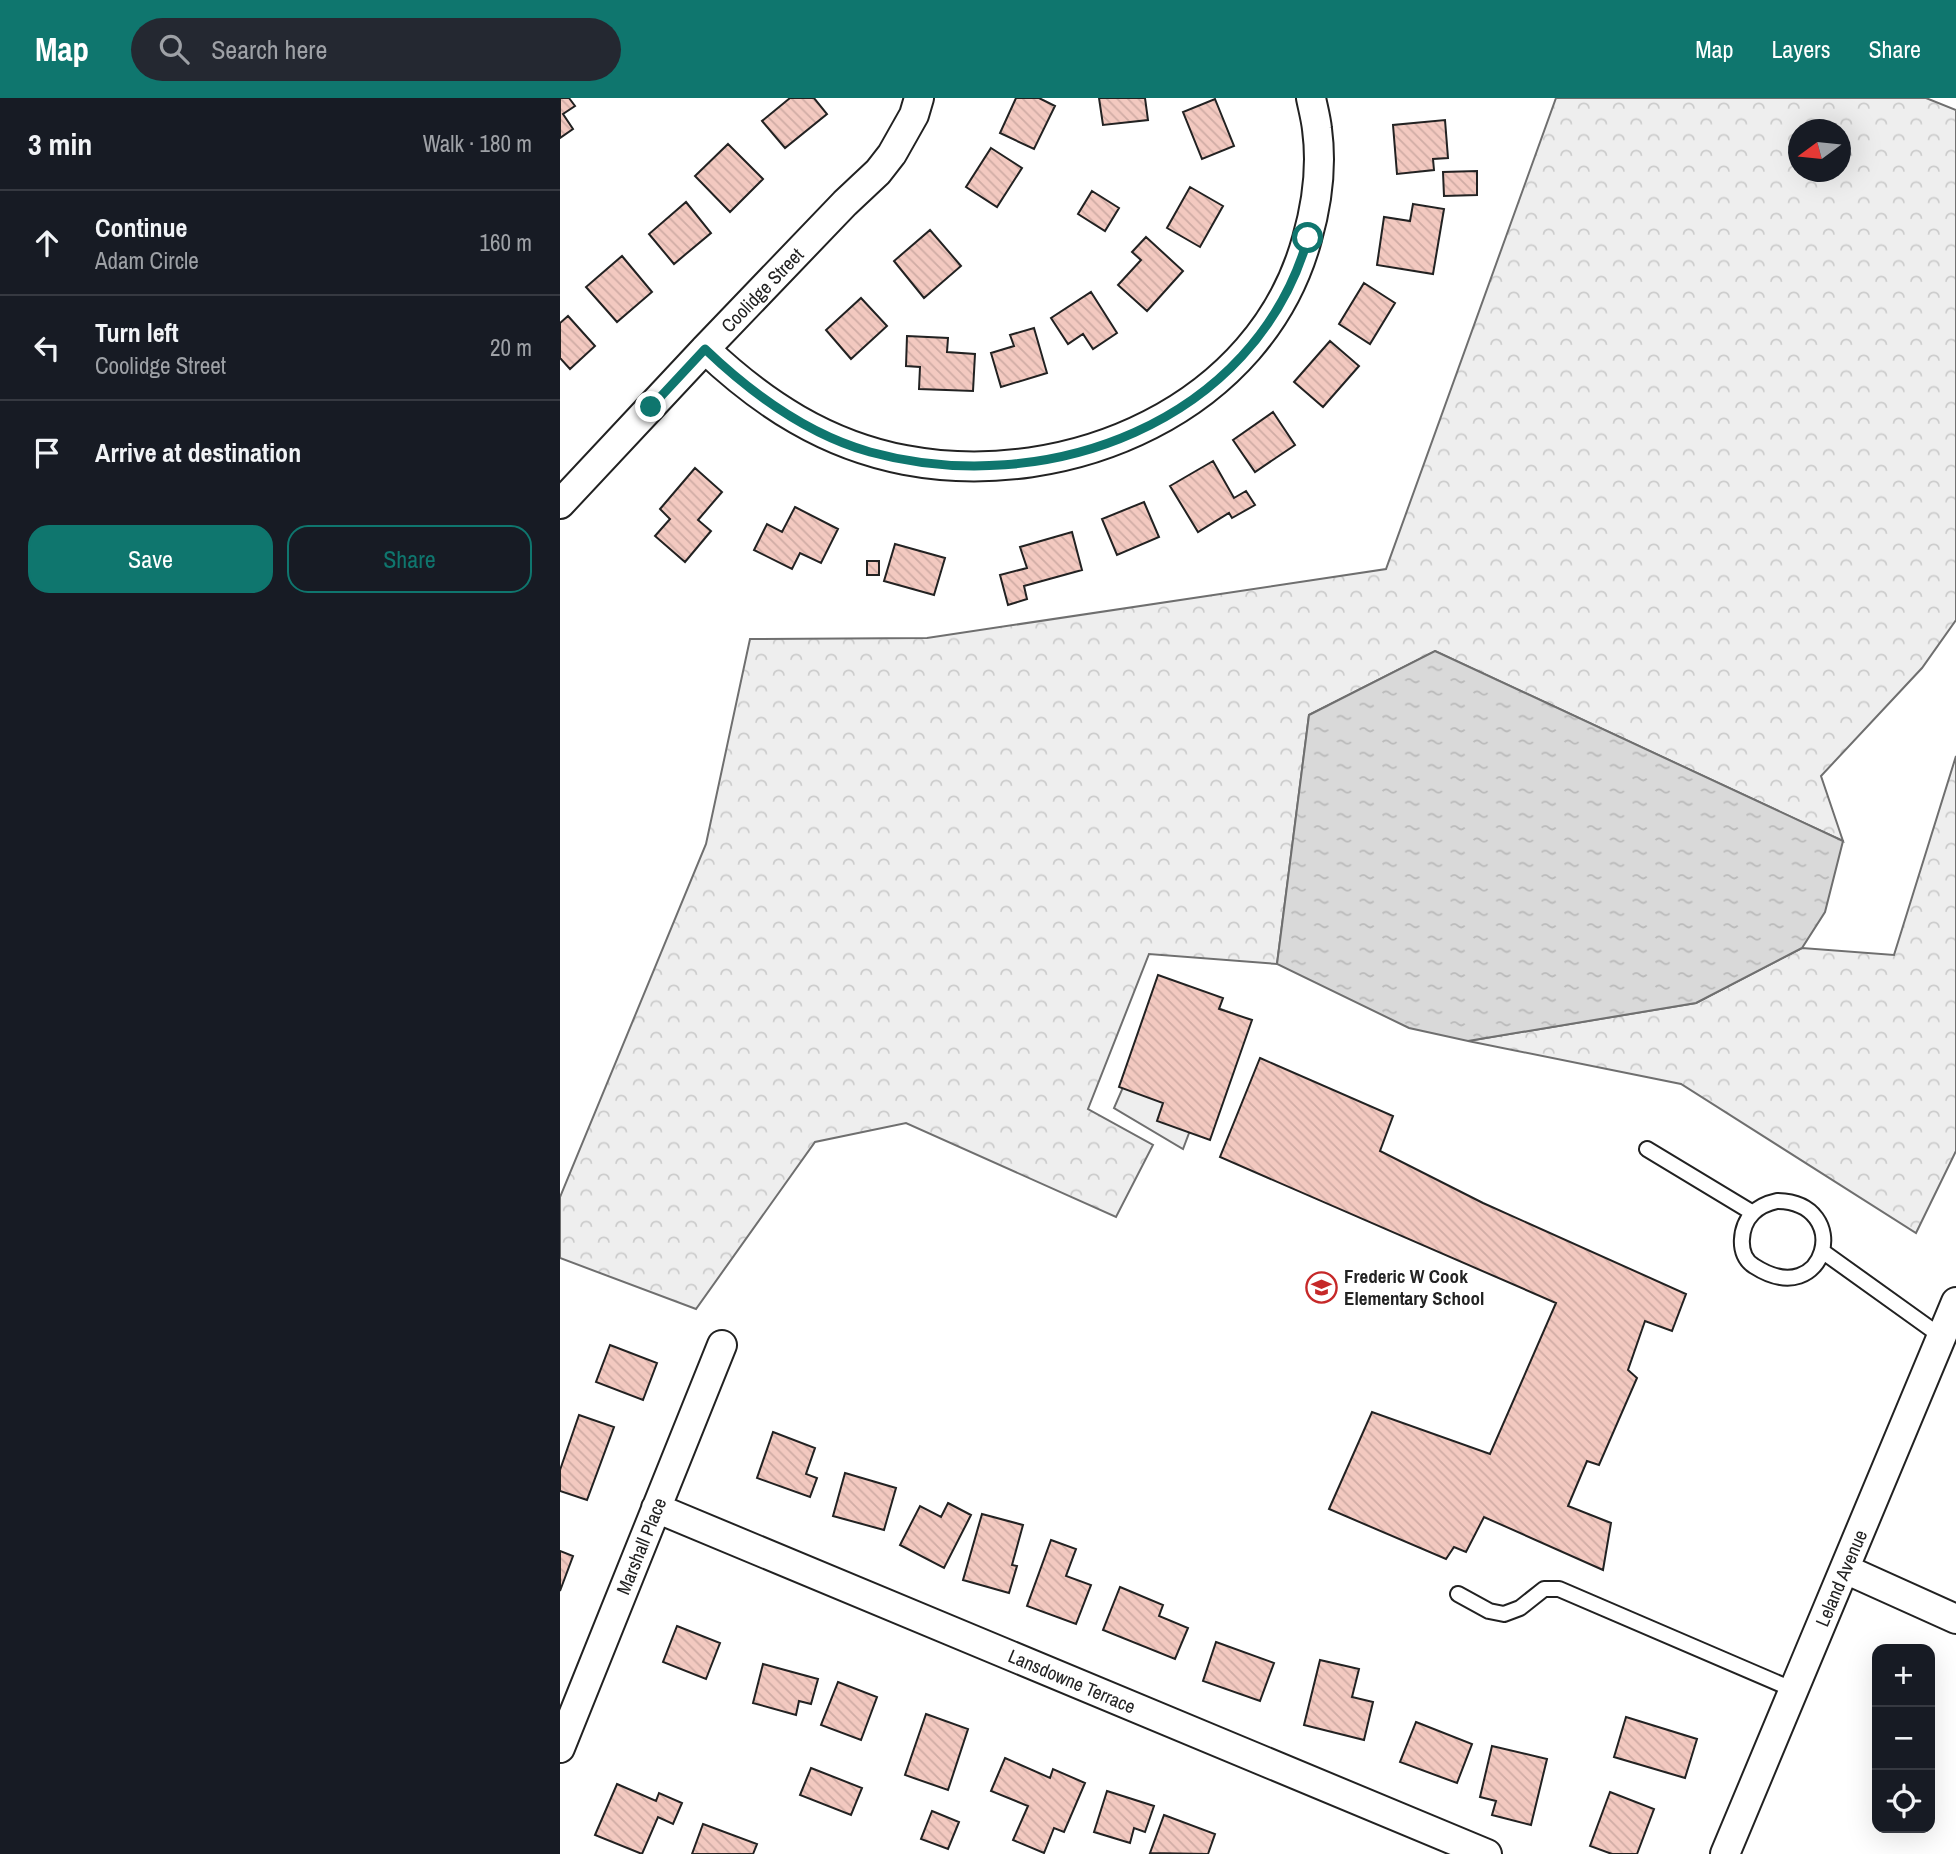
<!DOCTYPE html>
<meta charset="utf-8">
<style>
:root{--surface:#171b24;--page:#242831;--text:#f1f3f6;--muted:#9ea1a6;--line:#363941;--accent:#0f766e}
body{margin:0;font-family:"Archivo Narrow",sans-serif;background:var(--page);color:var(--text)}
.controls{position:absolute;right:21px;bottom:21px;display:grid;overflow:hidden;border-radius:14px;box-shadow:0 7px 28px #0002}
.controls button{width:63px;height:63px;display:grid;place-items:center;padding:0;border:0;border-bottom:2px solid var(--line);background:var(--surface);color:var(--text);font:35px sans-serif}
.compass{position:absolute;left:1228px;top:21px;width:63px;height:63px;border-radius:50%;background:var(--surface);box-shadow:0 7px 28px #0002;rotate:255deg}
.stop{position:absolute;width:21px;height:21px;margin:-16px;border:5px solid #0f766e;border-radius:50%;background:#fff}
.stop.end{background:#0f766e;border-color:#fff;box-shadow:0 2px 7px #0008}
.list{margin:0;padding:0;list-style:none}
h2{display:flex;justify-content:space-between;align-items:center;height:91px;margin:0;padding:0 28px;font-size:30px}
h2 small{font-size:23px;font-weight:400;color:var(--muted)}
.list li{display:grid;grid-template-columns:46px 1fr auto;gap:21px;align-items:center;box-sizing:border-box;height:105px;padding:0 28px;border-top:2px solid var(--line)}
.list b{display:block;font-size:26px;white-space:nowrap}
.list p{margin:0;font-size:23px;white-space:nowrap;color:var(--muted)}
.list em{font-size:23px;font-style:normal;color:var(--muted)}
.actions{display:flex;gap:14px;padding:21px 28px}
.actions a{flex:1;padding:16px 0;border:2px solid var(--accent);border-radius:21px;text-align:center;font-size:24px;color:var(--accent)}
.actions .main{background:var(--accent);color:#fff}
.icon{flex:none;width:38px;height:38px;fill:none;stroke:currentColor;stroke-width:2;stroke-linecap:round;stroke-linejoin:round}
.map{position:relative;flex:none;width:1396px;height:1756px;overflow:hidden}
header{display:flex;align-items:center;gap:42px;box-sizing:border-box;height:98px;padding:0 35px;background:var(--accent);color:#fff}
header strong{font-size:33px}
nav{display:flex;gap:38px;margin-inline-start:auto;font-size:24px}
.search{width:490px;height:63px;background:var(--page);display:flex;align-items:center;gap:18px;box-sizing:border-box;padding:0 24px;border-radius:38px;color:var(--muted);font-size:26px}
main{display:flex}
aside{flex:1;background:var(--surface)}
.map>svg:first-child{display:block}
.forest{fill:url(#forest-crowns);stroke:#6f6f6f;stroke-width:2;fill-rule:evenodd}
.pitch{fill:#eee;stroke:#6f6f6f;stroke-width:2}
.water{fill:url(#water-ripples);stroke:#6f6f6f;stroke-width:2}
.building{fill:url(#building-back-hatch);stroke:#222;stroke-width:2}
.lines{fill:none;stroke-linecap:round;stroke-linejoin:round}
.service-casing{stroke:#222;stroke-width:18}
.minor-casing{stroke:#222;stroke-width:32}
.service{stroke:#fff;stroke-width:14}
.minor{stroke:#fff;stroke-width:28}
.route{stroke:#0f766e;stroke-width:9}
.labels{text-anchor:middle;stroke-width:5;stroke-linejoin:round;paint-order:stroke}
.street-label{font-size:19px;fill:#222;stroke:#fff}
.poi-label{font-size:19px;font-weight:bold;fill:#222;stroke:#fff;text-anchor:start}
</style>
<header>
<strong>Map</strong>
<div class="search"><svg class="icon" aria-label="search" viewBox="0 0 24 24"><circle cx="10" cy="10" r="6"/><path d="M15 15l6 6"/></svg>Search here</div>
<nav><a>Map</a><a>Layers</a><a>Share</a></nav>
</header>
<main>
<aside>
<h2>3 min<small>Walk · 180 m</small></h2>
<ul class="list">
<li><svg class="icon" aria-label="ahead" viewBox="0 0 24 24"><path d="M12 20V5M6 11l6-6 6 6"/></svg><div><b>Continue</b><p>Adam Circle</p></div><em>160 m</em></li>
<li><svg class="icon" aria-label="left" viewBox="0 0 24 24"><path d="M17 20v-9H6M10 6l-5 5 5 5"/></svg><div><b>Turn left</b><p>Coolidge Street</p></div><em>20 m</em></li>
<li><svg class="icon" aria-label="arrive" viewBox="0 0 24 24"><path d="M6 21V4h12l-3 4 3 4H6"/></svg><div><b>Arrive at destination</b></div></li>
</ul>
<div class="actions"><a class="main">Save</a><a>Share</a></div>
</aside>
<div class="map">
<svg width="1396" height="1756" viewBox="0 0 1396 1756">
<defs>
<pattern id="forest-crowns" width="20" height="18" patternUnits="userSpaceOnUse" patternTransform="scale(1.75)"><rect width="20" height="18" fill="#eee"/><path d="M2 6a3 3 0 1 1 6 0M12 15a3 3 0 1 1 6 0" fill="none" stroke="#ccc"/></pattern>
<pattern id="water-ripples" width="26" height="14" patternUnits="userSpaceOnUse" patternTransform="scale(1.75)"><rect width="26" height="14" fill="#d9d9d9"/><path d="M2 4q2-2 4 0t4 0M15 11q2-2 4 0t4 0" fill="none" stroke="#bababa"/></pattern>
<pattern id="building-back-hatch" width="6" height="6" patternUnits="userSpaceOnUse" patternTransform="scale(1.75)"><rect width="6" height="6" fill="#f3c9c0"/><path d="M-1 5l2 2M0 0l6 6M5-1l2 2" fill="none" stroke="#d0aca5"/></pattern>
</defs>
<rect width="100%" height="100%" fill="#fff"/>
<path class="forest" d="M996,0H1366L1396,12V522L1362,570L1261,678L1283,743L875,553L749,617L717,866L589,856L528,1011L593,1047L556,1119L346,1025L255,1044L136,1211L0,1160V1099L146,746L190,541L367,540L826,471ZM1238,32H1280V74H1238Z
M1396,658V1053L1356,1135L1121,986L908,943L1136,905L1242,850L1334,857Z"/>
<path class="pitch" d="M606,890L674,916L623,1051L554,1010Z"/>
<path class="water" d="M875,553L1283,743L1265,814L1242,850L1136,905L908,943L849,930L717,866L749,617Z"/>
<path class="building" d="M0,0H9L15,8L3,16L13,31L0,40Z
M230,0H254L267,16L225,50L202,23Z
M456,0H479L495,8L474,51L440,35Z
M539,0H585L588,22L543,27Z
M655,1L674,48L642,61L623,14Z
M885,22L888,60L873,61L874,72L837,76L833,27Z
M168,46L203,81L170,114L135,78Z
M431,50L462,70L437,109L406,89Z
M917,73V97L884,98L883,74Z
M630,89L663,108L640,149L607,130Z
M532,93L559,110L545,133L518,116Z
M126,104L151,135L114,166L89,136Z
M853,106L884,111L873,176L817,167L824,119L850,123Z
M370,132L401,168L364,200L334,163Z
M586,139L623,173L587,213L558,187L581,162L572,154Z
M62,158L92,194L57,224L26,189Z
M804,185L835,205L810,246L779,226Z
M531,194L557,235L533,251L523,236L508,246L491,220Z
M301,200L327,228L291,261L266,232Z
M8,218L35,248L10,271L0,260V225Z
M474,230L487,275L441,289L431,255L454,248L450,237Z
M347,238L388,240L387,254L415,256L413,293L359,291L360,269L346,268Z
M770,243L799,268L763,309L734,284Z
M713,314L735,347L695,374L673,342Z
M653,363L674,400L686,393L695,407L672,420L669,415L638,434L610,388Z
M135,370L162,394L138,422L151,433L125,464L95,438L110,421L100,411Z
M584,404L599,439L557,457L542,421Z
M235,409L278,431L261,465L240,455L232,471L194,452L207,426L222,434Z
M512,434L522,472L464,488L467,501L448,507L440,477L467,470L460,449Z
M335,446L385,460L374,497L324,483Z
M307,463H319V477H307Z
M598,877L663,900L659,911L692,922L650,1042L597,1023L603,1005L559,989Z
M700,960L833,1018L820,1053L923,1105L1126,1196L1112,1233L1085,1223L1068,1272L1077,1280L1039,1367L1027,1363L1008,1408L1051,1425L1043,1472L924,1419L906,1454L894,1449L886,1461L769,1411L812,1314L930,1356L996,1205L660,1059Z
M50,1247L97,1265L83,1302L36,1284Z
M19,1317L54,1329L27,1402L0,1393V1372Z
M213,1334L255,1350L246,1376L257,1380L250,1399L197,1380Z
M285,1375L336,1390L324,1432L273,1418Z
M388,1405L411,1417L384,1470L340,1447L360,1408L381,1419Z
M422,1416L463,1427L452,1467L457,1468L449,1495L403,1482Z
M491,1442L516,1451L506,1478L531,1487L516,1526L467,1508Z
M0,1453L13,1458L0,1493Z
M560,1489L603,1507L599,1518L628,1530L615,1561L543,1532Z
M117,1528L160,1545L146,1581L103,1564Z
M656,1544L714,1565L700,1603L643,1583Z
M760,1562L799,1571L792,1599L813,1604L804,1642L744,1627Z
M203,1566L258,1581L251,1606L239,1603L236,1617L193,1605Z
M278,1584L317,1599L301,1642L261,1627Z
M366,1616L408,1631L388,1692L345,1677Z
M1066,1619L1137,1641L1125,1680L1054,1659Z
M856,1624L912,1646L897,1685L840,1664Z
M932,1648L987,1661L971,1727L932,1717L936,1703L920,1699Z
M445,1660L490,1680L493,1671L525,1685L504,1734L494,1730L484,1755L453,1742L468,1708L431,1693Z
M251,1670L302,1690L291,1717L240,1697Z
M57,1686L96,1703L99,1695L122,1705L113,1726L98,1719L82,1756L35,1737Z
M547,1693L594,1708L585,1734L574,1730L570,1745L534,1734Z
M1050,1694L1094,1711L1077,1756H1052L1030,1748Z
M372,1713L399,1724L388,1751L361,1741Z
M604,1717L655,1736L648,1756L590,1755Z
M143,1726L197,1746L193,1756H132Z"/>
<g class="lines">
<defs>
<path id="service" d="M1087,1051L1193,1115
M1217,1103C1294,1104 1267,1215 1194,1168C1176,1157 1180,1128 1193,1115C1200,1108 1208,1105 1217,1103Z
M1262,1153L1382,1239
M898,1496L929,1513L944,1516L960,1510L984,1491H999L1234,1592"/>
<path id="minor" d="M145,251C203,306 266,347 345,362C509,393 701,310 747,141C757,106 762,68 757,31C756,21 753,10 751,0
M0,406L145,251L285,105L318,74L332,56L354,17L359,0
M96,1410L927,1756
M1285,1471L1396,1521
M0,1650L162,1247
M1165,1756L1396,1204"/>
</defs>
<use href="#service" class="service-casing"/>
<use href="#minor" class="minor-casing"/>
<use href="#service" class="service"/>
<use href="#minor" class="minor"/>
</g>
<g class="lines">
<path class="route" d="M91,309L145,251C192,296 246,336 310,354C485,402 695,325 748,140"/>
</g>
<defs>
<symbol id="school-ring" viewBox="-11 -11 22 22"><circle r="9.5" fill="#fff" stroke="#c62828" stroke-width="1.5"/><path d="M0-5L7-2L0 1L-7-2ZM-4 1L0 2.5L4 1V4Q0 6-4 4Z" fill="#c62828"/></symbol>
</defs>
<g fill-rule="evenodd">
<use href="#school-ring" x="744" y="1172" width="35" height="35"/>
</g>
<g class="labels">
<g class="street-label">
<text transform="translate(202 192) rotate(-46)" y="7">Coolidge Street</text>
<text transform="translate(81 1448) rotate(-68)" y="7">Marshall Place</text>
<text transform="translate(1281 1480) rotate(-67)" y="7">Leland Avenue</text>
<text transform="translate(512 1583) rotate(23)" y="7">Lansdowne Terrace</text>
</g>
<g class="poi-label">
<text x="784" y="1185">Frederic W Cook<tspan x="784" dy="22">Elementary School</tspan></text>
</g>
</g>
</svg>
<div class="controls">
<button>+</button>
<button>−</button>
<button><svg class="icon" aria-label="locate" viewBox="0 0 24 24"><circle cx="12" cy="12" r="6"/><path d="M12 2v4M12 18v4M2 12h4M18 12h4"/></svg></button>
</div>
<svg class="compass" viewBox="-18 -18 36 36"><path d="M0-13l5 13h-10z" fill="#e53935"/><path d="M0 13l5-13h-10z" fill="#9ea1a6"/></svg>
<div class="stop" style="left:748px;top:140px"></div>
<div class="stop end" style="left:91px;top:309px"></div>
</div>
</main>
